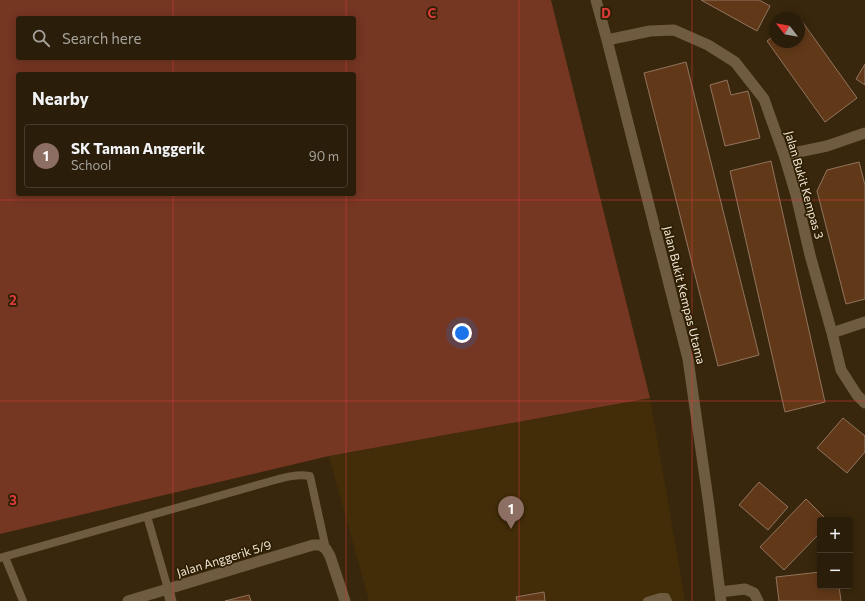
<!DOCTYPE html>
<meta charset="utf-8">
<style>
:root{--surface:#2a1d09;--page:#322612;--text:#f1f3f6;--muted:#a5a29c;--line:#463b2a;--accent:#f391d5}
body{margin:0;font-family:Commissioner,sans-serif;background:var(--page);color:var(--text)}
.controls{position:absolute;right:12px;bottom:12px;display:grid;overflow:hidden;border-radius:4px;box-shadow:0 2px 10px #0003}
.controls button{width:36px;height:36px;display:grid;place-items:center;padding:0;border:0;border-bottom:1px solid var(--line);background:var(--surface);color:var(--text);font:20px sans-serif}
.compass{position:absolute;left:769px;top:12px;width:36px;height:36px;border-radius:50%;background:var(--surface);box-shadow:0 2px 10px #0003;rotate:301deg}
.you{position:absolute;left:462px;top:333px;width:14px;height:14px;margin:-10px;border:3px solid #fff;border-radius:50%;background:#1a73e8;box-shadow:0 0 0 6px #1a73e833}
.badge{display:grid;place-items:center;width:26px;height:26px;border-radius:50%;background:var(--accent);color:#fff;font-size:13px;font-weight:700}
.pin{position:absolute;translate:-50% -33px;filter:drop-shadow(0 1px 2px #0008)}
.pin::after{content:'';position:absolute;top:21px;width:14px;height:12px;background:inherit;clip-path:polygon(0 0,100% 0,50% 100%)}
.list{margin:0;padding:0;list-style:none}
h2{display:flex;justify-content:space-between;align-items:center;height:52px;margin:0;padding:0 16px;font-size:17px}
h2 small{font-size:13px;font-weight:400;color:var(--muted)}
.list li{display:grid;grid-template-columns:26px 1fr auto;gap:12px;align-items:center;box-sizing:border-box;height:64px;margin:0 8px 8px;padding:0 8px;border:1px solid var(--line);border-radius:4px}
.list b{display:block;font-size:15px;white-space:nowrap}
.list p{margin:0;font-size:13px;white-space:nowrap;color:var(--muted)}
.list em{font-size:13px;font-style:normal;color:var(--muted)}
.icon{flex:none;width:22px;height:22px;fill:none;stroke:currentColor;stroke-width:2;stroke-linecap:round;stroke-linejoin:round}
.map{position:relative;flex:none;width:865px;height:601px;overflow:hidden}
.search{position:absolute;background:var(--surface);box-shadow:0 2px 10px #0003;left:16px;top:16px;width:340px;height:44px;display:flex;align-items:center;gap:10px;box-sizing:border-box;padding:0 14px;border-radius:4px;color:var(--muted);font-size:15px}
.panel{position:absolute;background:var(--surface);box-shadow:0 2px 10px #0003;left:16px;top:72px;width:340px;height:124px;border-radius:4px}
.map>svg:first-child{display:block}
.built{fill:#422d08}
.green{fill:#753622;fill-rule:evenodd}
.building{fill:#613918;stroke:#92745f}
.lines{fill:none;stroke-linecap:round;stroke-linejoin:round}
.service{stroke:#6f5c40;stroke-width:8}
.minor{stroke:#6f5c40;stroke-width:11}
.grid{fill:none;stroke:#d93b3a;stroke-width:1;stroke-opacity:0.55}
.labels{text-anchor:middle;stroke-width:3.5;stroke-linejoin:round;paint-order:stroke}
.street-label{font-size:12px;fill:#f1e6d7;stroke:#2e1e02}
.grid-label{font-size:13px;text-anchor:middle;font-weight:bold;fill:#d93b3a;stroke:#2e1e02;stroke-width:3.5;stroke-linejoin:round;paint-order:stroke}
</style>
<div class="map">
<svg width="865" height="601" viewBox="0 0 865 601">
<rect width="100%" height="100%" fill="#38270c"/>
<path class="built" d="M650,398L685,601H369L329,456Z"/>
<path class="green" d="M0,0H551L650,398L329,456L0,534ZM18,18H354V58H18ZM18,74H354V194H18Z"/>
<path class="building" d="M701,0H759L770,6L757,31Z
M799,17L857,98L825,122L767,41L775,35V42H799Z
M686,62L759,355L718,366L644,73Z
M865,64V85L856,79Z
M727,80L731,95L748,91L760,138L725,146L710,85Z
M771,161L825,402L785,412L730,171Z
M859,162L865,185V299L846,304L817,191L827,170Z
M843,418L865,436V452L847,473L817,448Z
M759,482L788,507L768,530L739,505Z
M806,499L827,520H820V533L784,570L760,547Z
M820,572V586H839L841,601H779L776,577Z
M544,592L545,601H517L516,597Z
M249,595L251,601H225Z"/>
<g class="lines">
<path class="service" d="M147,516L168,589
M5,557L23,601
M0,558L275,480C286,477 297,474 310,476L326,549
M647,601L660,597H666L668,601"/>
<path class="minor" d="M596,0L607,40L688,359L709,506L721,601
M607,40L650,31L674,30L708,45L735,62L764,99L784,155L796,195L810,255L832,333L841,370L857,395L865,403
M784,155L827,146L865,133
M832,333L865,322
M168,589L171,601
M720,592L745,589L754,593L758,601
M128,601L313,545H320L326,549L330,556L345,601"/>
</g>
<path class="grid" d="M173,0V18M346,0V18M519,0V601M692,0V601M173,58V74M346,58V74M173,194V601M346,194V601M0,200H865M0,401H865"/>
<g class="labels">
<g class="street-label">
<text transform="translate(804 185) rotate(74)" y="4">Jalan Bukit Kempas 3</text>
<text transform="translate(684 295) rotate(76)" y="4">Jalan Bukit Kempas Utama</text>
<text transform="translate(224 559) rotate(-17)" y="4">Jalan Anggerik 5/9</text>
</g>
</g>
<g class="grid-label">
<text x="432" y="18">C</text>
<text x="606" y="18">D</text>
<text x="13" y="305">2</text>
<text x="13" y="505">3</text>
</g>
</svg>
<div class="controls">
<button>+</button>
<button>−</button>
</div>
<svg class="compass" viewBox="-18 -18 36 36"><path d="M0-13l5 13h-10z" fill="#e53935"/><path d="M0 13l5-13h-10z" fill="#a5a29c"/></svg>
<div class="you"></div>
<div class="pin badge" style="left:511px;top:529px;background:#8d6e63">1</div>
<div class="search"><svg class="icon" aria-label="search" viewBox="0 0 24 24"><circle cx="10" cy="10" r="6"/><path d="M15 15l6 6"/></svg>Search here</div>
<section class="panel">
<h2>Nearby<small></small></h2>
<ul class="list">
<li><span class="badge" style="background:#8d6e63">1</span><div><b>SK Taman Anggerik</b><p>School</p></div><em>90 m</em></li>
</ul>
</section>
</div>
